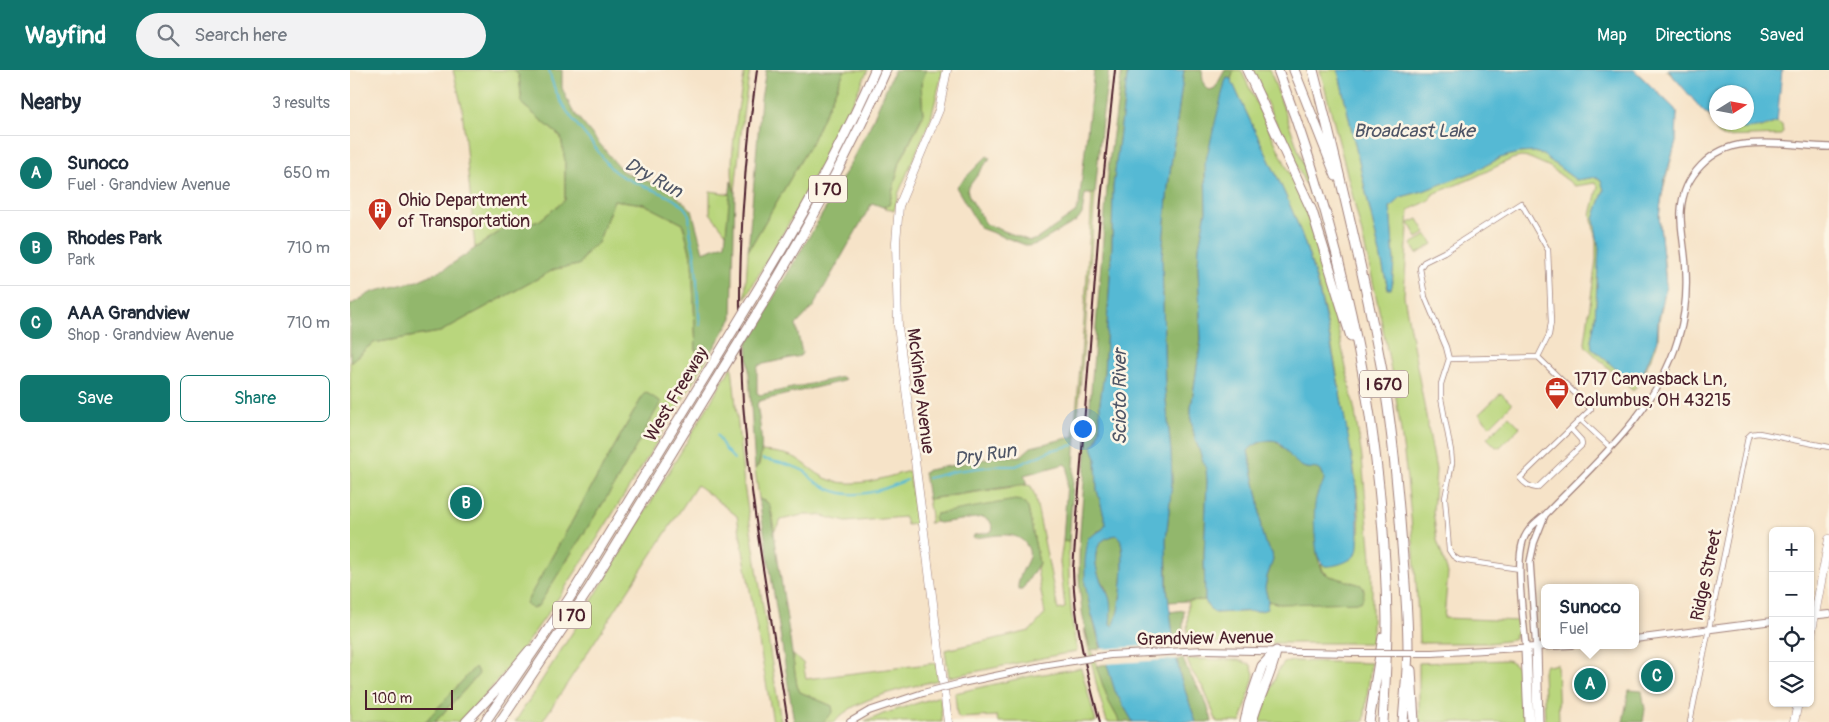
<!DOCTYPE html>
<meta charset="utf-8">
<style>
:root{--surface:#fff;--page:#f2f2f3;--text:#1f2937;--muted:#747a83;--line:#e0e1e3;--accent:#0f766e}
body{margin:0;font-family:Pangolin,sans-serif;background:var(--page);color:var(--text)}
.controls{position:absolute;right:15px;bottom:15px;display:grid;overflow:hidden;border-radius:8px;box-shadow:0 1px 4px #0004}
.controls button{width:45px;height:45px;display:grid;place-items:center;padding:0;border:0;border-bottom:1px solid var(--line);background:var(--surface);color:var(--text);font:25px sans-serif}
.compass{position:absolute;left:1359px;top:15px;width:45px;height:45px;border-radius:50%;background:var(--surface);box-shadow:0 1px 4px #0004;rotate:79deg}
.scale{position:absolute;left:15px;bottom:12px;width:88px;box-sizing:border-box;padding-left:5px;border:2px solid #4a1f2b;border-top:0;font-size:14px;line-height:18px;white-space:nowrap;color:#4a1f2b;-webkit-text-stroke:4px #fcf5e5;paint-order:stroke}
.you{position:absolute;left:732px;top:358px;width:18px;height:18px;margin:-12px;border:4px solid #fff;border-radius:50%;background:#1a73e8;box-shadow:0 0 0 8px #1a73e833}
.badge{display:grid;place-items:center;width:32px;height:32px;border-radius:50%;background:var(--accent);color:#fff;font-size:16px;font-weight:700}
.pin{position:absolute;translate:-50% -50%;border:2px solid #fff;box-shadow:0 1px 5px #0006}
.popup{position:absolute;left:1191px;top:514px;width:98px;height:65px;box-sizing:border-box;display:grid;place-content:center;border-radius:8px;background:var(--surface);filter:drop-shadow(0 1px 4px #0005);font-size:16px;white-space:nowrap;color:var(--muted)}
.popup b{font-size:19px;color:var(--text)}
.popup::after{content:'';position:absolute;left:50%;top:100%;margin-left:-10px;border:10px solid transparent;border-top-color:var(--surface)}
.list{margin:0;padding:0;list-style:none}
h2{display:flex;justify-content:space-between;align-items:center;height:65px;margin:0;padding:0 20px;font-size:21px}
h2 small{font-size:16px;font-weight:400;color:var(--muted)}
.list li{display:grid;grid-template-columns:32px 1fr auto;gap:15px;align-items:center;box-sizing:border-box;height:75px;padding:0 20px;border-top:1px solid var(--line)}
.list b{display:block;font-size:19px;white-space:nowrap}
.list p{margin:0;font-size:16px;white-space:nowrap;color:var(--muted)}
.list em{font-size:16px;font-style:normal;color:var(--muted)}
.actions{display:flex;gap:10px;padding:15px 20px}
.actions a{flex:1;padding:11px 0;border:1px solid var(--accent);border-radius:8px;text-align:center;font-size:18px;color:var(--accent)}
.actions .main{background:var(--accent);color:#fff}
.icon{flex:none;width:28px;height:28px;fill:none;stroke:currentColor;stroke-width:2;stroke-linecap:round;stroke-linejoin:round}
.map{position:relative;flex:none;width:1479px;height:652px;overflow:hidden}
header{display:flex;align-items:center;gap:30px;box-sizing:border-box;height:70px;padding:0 25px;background:var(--accent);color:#fff}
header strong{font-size:24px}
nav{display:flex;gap:28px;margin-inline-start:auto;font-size:18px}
.search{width:350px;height:45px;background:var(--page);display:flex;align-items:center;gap:12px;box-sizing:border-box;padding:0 18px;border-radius:28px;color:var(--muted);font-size:19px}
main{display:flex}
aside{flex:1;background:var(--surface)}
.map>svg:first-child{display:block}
.green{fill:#b9d67d;stroke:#827a54;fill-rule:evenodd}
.forest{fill:#92b76c;stroke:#6e6b4c}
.water{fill:#55b9d4;stroke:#506c80;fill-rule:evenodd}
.pier{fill:#f6e3c8}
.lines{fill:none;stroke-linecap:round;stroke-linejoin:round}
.stream{stroke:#55b9d4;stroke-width:2}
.minor-casing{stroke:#a0817a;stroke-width:6}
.tertiary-casing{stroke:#a0817a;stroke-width:8}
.secondary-casing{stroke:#a0817a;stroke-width:8}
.primary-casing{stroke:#a0817a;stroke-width:9}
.motorway-casing{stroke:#a0817a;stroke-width:11}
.minor{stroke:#fff;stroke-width:4.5}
.tertiary{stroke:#fff;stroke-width:5.5}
.secondary{stroke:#fff;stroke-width:6}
.primary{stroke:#fff;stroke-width:8}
.motorway{stroke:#fff;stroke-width:9}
.rail{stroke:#4a1f2b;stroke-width:2}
.secondary-bridge-casing{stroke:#a0817a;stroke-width:8;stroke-linecap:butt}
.motorway-bridge-casing{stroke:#a0817a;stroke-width:11;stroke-linecap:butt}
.secondary-bridge{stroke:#fff;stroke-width:6}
.motorway-bridge{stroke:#fff;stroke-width:9}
.labels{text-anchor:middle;stroke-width:5;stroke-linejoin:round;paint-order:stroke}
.shield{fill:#fcf5e5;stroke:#7f5f63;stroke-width:1}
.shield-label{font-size:16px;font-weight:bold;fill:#4a1f2b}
.poi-label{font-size:18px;fill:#4a1f2b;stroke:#fcf5e5;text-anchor:start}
.street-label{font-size:18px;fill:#4a1f2b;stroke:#fcf5e5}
.water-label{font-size:19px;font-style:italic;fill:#4e5566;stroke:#fcf5e5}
</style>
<header>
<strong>Wayfind</strong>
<div class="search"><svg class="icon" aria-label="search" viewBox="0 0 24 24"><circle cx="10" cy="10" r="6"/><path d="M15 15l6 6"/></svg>Search here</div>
<nav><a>Map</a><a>Directions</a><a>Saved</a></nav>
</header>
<main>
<aside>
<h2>Nearby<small>3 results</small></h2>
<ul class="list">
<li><span class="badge">A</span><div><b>Sunoco</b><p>Fuel · Grandview Avenue</p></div><em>650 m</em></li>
<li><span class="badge">B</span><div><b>Rhodes Park</b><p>Park</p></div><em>710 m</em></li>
<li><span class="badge">C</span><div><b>AAA Grandview</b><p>Shop · Grandview Avenue</p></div><em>710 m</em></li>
</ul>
<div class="actions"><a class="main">Save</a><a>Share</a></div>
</aside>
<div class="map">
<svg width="1479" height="652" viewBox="0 0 1479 652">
<rect width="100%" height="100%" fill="#fcf5e5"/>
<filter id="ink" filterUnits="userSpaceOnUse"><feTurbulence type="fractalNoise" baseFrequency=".02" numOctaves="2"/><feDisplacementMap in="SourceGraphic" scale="10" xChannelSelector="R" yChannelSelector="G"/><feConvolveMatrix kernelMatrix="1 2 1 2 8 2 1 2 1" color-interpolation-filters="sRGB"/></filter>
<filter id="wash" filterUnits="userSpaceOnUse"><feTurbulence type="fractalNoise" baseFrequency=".0096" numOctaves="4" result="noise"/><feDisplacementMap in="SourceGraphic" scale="20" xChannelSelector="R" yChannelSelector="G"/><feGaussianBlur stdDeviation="1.12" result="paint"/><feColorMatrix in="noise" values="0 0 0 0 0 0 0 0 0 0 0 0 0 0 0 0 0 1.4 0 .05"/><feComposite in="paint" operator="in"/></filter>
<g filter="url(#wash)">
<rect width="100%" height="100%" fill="#f6e3c8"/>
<path class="green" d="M103,0H164L169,5L172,34L211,67L215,91V130L189,151L158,156L125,178L112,37Z
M395,0H400L393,45L385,122C376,95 390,29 395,0Z
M495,0H518L470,100L395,228L398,181L461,73Z
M576,0H593L581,48L549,122L544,141L533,137L539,135L550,92L573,46L571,14Z
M884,0H891L948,121L960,151L982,229L1005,342L1012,388L1022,499V573H837L838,530H855L858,537L864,543L911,541L917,539L918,531L931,534L1011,515L980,506L973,501L971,493L975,496L1006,484C1015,446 1004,401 997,364C986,298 976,231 953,168C933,113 904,62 881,9Z
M901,0H920L965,127L962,128Z
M970,0H988L1038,219L1042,216L1044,191L1040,137L1051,127L1073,121L1123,102L1150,88L1168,83L1185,82L1193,85L1226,110L1245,107L1251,110L1254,120L1244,149L1249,180L1245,251L1241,270L1242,278L1284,313C1290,301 1306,273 1308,261C1309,258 1308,254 1308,250C1310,235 1316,221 1315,205C1315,185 1308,165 1309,144C1311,120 1320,97 1325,74C1327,64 1325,53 1327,43L1324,38L1284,0L1286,2L1324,38L1327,43L1326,49V72L1314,112L1309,146L1316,216L1309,251L1308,270L1306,277L1291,310L1283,321L1236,277L1235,273L1246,189V171L1241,145L1248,116L1245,113L1225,116L1200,97L1180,88L1171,87L1162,89L1121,109L1083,124L1080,130L1059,140L1054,226L1086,400L1083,441L1087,470L1098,503L1094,548L1171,551V560L1168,566L1165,564L1164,565L1166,568L1163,570L1140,573H1069C1066,491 1059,409 1046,328C1027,217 999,109 970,0Z
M1316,0L1329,11L1366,52L1374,55L1412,58L1427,52L1432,55L1433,62L1431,65L1373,67L1368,64L1364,50L1353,41L1328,11Z
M360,121L381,124L376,163L360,143Z
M740,123L745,124L736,250L726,366L724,367L734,250L742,127Z
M264,130L294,134L333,154L342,190L346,281H362C323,345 285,409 245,472C204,536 163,597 111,652H85L129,604L125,597L75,652H0V292L23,273L90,262L205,199L229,195L238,180L248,173ZM295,322L310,332L265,414L188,536L182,539L176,533Z
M1068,149L1076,163L1067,168L1059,153Z
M1077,165L1083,174L1067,184L1061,174Z
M382,296L394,415L431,652H423L387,446L347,415L192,652H165L233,546Z
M1151,323L1162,334L1140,356L1129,344Z
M1159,346L1170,357L1150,377H1146L1137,368Z
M411,381C423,382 435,383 446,388C456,394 465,403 475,408C502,420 533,408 559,401L566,454L557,455L555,447L496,452L468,445H452L431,450L424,461C422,446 424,435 409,429L405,399L409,395Z
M677,415L681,416L685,426L708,540L715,538L710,492L713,471L719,472C718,509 720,545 727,581L599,607L595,580L680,561L695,544L687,499L689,493L678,438L579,453L581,446L578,429Z
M734,559L759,632L770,652H757L748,621Z
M442,584L453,593L456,609L586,593L588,610C559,618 504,627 485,652H473L483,642L482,636L450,622L447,616Z
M837,589L889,590L901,595L904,604L903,610L891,652H867L854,619L841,600Z
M1157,590C1179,596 1174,634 1175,652H1069V593Z
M943,591L1021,593L1014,652H908L928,601L934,593Z
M1196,594L1199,596L1207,594L1209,652H1195L1193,602Z
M731,598L746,652H648L647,646L609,648L607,645L605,623L681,606Z
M590,626L592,652H515L533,644Z"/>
<path class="forest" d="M164,0H212V18L222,40L272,101L320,120L342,140L353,182L375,174L381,111L385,122L382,248L362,281H346L342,190L333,154L294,134L264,130L248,173L238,180L229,195L205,199L90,262L23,273L0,292V235L22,222L67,211L96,198L158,156L189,151L215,130V91L211,67L172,34L169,6Z
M416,0H495L461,73L398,181L411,29Z
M544,0H576L571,14L573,45L550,92L539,135L533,137L522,133L463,237L446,255L452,283L450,286L409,295L407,299V323L410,325L492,307L495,309L493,311L409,331L407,334C409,350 417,387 405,399L397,273L484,124L520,56Z
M744,0H759L752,49L745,124H735L732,144L728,150L687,174L678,176L630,158L606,117L637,86L640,88L617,119L619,126L636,154L680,171L687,169L725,143L729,134Z
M772,0H778L763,117L762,176L754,304L750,332V359L747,371L742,377L746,388L747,420L756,453L753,459L746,462L741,542L751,579L741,580C728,539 728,504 730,462L759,92Z
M834,0H852L853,12L856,18L860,20L865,18L875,0H884L881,9L877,8L855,104L856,141L849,177L848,197L851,270L841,338V350L845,369L856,399L857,411L854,485L855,530L818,532L816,470L822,412L821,382L815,320L812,185L818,117Z
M295,322L311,332L265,414L188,536L182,539L176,533Z
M726,366L719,472L713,471L718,398L715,394L674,405L677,414L578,429L574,402L578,400L645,387L671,386L681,377Z
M925,370L955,398H967L972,402L975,408L973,415L967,426V485L973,502L980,506L1011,515C1016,520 1014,526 1011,532L931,534L918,531L915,518L917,507L923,490L922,483L915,473L911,460L909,432L898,381C904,373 915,371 925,370Z
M409,429L417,432L420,436L447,616L450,622L482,636L483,642L473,652H444Z
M665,430L672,431L678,438L689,493L672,520H668C667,507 675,498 679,487C680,483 679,479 677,476C667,458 640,467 623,468L624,465L641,462L643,458L640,451L633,447L589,453L586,452L584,448L586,444Z
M768,465C778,476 771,543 763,556L760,554C761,543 761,529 756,519C755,516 752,513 750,509C742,490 743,467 768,465Z
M834,540L832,573H824L820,542Z
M827,589H833C841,612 858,627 862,652H846L830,606Z
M757,594L765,621L783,652H770L759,632L746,596Z
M125,597L129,604L85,652H75Z
M1279,620L1292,621L1295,639L1293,652H1273Z"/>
<path class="water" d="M778,0H834L818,117L812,185L815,320L821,382L822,412L816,470L817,518L824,573L830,606L846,652H783L765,621L741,542L735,514V491L738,468L753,459L756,453L747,420L746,388L742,377L747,371L750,359V332L754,304L762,176L763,117ZM768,465C778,476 771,543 763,556L760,554C761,546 761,538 760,530C758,522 753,517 750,509C742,490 743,467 768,465Z
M988,0H1284L1324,38L1327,43L1326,72L1314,112L1309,146L1316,216L1308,251L1307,270L1290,310L1288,313L1281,312L1242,278L1241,270L1245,251L1249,179L1244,149L1254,120L1251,110L1247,107L1226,110L1193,85L1185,82L1168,83L1150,88L1123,102L1073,121L1051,127L1040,137L1044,191L1042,216L1041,219H1038Z
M1318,0H1432L1427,52C1408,59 1388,63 1369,53L1396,52V22H1366V51L1353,41Z
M877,8L881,9C904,62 933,113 953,168C972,222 982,278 992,334C1000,377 1009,418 1008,462C1008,469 1009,478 1006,484C1001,492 983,497 975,496C971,493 968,488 967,483C965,470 962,438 967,425C969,418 977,413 973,404C970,396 960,400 953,397C944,393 936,380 929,372C919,367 904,373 898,381L909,432L911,460L915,473L922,483L923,490L917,507L915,518L918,531L917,539L911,541L864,543L858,537L855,530L854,485L857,411L856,399L845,369L841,350V338L851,270L848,197L849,177L856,141L855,94L875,12Z"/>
<path class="pier" d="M826,574L829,589L754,594L749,579Z"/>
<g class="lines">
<path class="stream" d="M199,0C205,31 226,54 245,77C251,85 257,95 264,101C281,116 331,123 339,145C340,150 339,156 340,160C341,169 344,178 345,187C348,209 347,232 350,255
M367,365L375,379L384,389
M413,389C426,392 441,394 454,401C458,403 459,406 462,409C466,412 473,416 479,419C505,431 532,420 557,410
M578,408L606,401L644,396H666L702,380L724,375"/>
</g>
</g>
<g filter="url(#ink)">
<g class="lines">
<defs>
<path id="minor" d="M1188,287L1241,339L1170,408C1175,414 1179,417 1187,418L1232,375L1231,370L1221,359
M1099,289L1188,287
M1231,350L1260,377
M1170,499L1109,490L1103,486L1099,480L1095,428L1102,393L1101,381L1091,328V314L1099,289L1096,277L1075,227L1070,198L1074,192L1094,182L1171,133L1198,180L1201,252L1199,265L1188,287
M1340,652L1398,367L1401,364L1409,363L1479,377"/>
<path id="tertiary" d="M1186,578L1180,492L1184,473L1195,445
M1176,579C1174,552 1165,495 1173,471C1177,459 1186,452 1195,445C1246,392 1307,341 1328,269C1335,247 1337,224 1336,202C1336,182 1330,161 1331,141C1333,106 1361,77 1396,74C1423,71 1452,76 1479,77"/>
<path id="secondary" d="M1460,546L1479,544
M1285,569L1423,551
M854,580L1004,583
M1082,583L1221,575
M612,613L692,596
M500,652L519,641L573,623"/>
<path id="primary" d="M597,0L589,40L549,136L546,172L548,256L598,652
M1460,571L1479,469
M1444,652L1448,633"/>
<path id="motorway" d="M897,0L962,141L1001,267
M928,0C995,176 1034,361 1037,550C1037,584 1035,618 1033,652
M944,0L986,106
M963,0C989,101 1014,203 1033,306C1042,358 1047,411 1051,463C1054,502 1058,541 1058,580C1057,604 1055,628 1053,652
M411,214C453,145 493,74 525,0
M412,235C457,158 501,81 536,0
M1186,578L1188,652
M1176,579L1179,652
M1061,600L1064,652
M116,652L149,617L179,581
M135,652L219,529L365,290
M150,652L239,519L366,310
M895,652L899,634L912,596L926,581
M902,652C908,628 921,606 926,582
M1019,652L1033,567"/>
</defs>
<use href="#minor" class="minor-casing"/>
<use href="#tertiary" class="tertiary-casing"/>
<use href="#secondary" class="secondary-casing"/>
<use href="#primary" class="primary-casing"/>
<use href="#motorway" class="motorway-casing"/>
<use href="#minor" class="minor"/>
<use href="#tertiary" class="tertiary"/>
<use href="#secondary" class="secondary"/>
<use href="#primary" class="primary"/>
<use href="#motorway" class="motorway"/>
<path class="rail" d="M407,0C391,111 386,221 393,333C401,440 421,546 438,652
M750,652C736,601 724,552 723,499L751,130L765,0"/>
<defs>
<path id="secondary-bridge" d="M1004,583H1082
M692,596L760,585L854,580
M573,623L612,613"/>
<path id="motorway-bridge" d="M365,290L411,214
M366,310L412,235"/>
</defs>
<use href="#secondary-bridge" class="secondary-bridge-casing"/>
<use href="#motorway-bridge" class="motorway-bridge-casing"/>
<use href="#secondary-bridge" class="secondary-bridge"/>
<use href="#motorway-bridge" class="motorway-bridge"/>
</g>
</g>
<defs>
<symbol id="building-pin" viewBox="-11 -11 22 30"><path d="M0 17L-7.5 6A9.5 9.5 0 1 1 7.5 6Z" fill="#c8321e" stroke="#fcf5e5"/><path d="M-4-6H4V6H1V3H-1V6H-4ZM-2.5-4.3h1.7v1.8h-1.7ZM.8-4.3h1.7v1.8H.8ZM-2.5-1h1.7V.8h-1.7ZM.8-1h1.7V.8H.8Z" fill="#fff"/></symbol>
<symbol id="office-pin" viewBox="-11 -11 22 30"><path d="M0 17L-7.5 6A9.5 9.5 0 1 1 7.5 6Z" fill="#c8321e" stroke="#fcf5e5"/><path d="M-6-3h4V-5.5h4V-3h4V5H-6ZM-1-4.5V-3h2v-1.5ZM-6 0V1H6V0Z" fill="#fff"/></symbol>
</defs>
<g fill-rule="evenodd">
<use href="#building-pin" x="16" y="126" width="28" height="38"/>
<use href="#office-pin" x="1193" y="305" width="28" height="38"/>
</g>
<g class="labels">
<g class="shield">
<rect x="459" y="105.5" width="38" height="27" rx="4"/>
<rect x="1010" y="300.5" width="48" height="27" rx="4"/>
<rect x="203" y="531.5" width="38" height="27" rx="4"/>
</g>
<g class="shield-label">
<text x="478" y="125">I 70</text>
<text x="1034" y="320">I 670</text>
<text x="222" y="551">I 70</text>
</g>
<g class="poi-label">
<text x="48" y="136">Ohio Department<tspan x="48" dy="21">of Transportation</tspan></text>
<text x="1224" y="315">1717 Canvasback Ln,<tspan x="1224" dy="21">Columbus, OH 43215</tspan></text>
</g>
<g class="street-label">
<text transform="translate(571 321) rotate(83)" y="6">McKinley Avenue</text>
<text transform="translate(326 324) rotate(-59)" y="6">West Freeway</text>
<text transform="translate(1356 505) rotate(-78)" y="6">Ridge Street</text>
<text transform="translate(855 568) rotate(-1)" y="6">Grandview Avenue</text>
</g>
<g class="water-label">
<text x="1064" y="67">Broadcast Lake</text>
<text transform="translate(304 107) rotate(29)" y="7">Dry Run</text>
<text transform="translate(769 327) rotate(-90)" y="7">Scioto River</text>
<text transform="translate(635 384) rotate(-9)" y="7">Dry Run</text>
</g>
</g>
</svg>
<div class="controls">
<button>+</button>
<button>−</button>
<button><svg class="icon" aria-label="locate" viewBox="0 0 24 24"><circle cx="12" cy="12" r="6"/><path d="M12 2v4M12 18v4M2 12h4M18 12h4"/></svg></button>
<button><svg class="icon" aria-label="layers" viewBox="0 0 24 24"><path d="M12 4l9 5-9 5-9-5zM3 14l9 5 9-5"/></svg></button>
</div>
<svg class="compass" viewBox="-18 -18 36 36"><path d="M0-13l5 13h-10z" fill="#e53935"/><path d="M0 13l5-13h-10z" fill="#747a83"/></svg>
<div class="scale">100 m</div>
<div class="you"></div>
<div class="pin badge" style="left:1240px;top:614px">A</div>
<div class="popup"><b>Sunoco</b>Fuel</div>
<div class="pin badge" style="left:116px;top:433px">B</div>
<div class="pin badge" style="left:1307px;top:606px">C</div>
</div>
</main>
